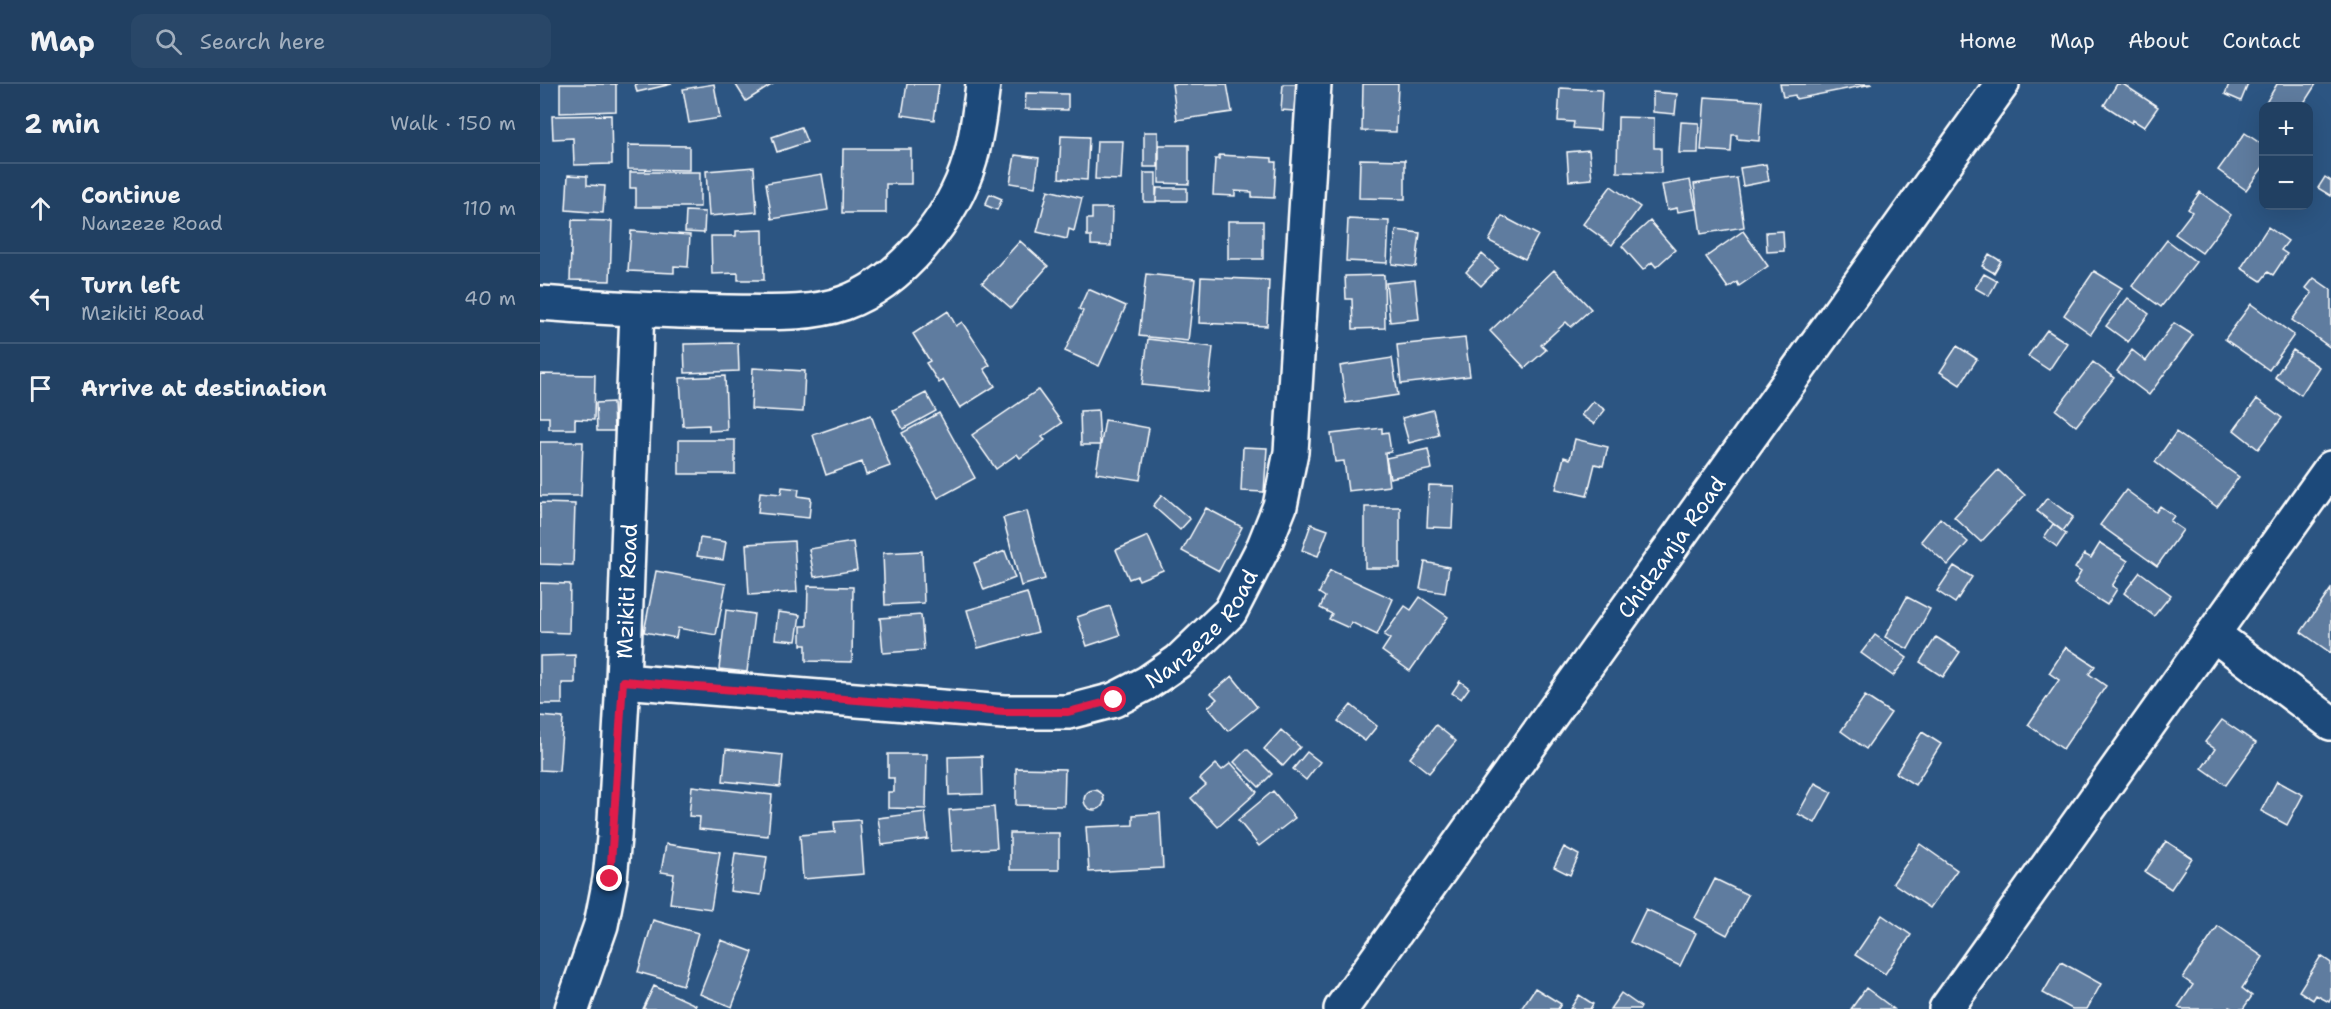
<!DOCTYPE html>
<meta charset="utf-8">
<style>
:root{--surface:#214062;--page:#294768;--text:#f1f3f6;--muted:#a2afbe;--line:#3e5977}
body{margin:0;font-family:"Shantell Sans",sans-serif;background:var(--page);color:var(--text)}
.controls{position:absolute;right:18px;top:18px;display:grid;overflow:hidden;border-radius:12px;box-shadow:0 6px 24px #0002}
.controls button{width:54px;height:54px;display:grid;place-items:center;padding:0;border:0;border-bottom:2px solid var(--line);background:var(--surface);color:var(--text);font:30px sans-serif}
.stop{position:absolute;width:18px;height:18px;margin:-14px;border:4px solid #e11d48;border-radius:50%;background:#fff}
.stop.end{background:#e11d48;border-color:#fff;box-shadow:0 2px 6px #0008}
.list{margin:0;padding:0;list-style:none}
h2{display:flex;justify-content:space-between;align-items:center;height:78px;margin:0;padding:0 24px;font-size:26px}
h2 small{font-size:20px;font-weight:400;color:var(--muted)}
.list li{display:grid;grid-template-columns:39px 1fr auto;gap:18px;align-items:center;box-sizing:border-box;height:90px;padding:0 24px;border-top:2px solid var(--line)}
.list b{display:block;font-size:22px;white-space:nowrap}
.list p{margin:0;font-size:20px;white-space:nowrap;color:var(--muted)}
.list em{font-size:20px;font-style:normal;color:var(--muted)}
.icon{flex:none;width:33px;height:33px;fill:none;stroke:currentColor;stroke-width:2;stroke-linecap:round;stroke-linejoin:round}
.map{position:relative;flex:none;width:1791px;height:925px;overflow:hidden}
header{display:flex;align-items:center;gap:36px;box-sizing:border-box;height:84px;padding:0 30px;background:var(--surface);border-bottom:2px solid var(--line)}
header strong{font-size:28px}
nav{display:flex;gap:33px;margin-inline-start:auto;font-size:21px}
.search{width:420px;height:54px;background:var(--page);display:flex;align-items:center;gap:15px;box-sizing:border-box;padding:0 21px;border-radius:12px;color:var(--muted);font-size:22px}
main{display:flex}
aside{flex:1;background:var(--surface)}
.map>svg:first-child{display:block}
.building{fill:#5e7c9f;stroke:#fff;stroke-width:1.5}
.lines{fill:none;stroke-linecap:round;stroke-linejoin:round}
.minor-casing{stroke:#fff;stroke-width:38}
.minor{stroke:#1f4a7a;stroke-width:33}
.route{stroke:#e11d48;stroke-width:8}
.labels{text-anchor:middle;stroke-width:5;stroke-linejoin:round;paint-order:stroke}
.street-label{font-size:22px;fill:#fff;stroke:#1f4a7a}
</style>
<header>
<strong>Map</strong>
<div class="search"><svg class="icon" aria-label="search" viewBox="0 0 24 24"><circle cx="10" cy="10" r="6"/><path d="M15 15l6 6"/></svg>Search here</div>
<nav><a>Home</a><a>Map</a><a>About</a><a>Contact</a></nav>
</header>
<main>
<aside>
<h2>2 min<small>Walk · 150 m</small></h2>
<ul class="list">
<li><svg class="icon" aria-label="ahead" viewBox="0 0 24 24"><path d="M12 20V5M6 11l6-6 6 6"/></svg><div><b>Continue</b><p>Nanzeze Road</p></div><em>110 m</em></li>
<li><svg class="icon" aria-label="left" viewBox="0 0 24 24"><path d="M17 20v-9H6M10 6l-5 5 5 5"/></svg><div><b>Turn left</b><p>Mzikiti Road</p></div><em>40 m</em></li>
<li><svg class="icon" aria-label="arrive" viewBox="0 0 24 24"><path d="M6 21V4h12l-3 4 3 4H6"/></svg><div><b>Arrive at destination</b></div></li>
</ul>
</aside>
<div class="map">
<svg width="1791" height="925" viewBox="0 0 1791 925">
<rect width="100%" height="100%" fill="#2c5582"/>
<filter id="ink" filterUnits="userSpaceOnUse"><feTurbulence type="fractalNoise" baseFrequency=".0167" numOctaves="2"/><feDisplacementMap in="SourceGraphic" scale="12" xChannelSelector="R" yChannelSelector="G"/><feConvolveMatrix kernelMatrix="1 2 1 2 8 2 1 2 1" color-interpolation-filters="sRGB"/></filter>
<g filter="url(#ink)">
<path class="building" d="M20,0H76V27L20,29Z
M95,0H132L97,8Z
M174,0L180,34L149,39L143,5Z
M198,0H233L206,17L196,1Z
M367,0H399L394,36L362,31Z
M632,0H687L692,28L637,36Z
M743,0H756L754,27L741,26Z
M823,0H858L856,48L822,47Z
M1240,0H1332L1256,15L1255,11L1243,13Z
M1577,0H1583L1618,23L1604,43L1593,36L1592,39L1564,21Z
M1689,0H1708L1701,17L1685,10Z
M1737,0H1776L1762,22H1724Z
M1020,4L1062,6L1060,46L1033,44L1034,38L1018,37Z
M1113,8L1137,10L1135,30L1113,28Z
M486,9L528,10V26L485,25Z
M1165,13L1222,17L1219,57L1197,55V51H1192L1191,68L1161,66Z
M71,31L72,80L34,81L33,54L13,55L12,32Z
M1078,33L1114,34V64H1121V89L1077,88Z
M1141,38L1159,39L1158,69H1139Z
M261,43L267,58L237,68L232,53Z
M604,48H618V83H604Z
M1705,49L1724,62V82L1706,106L1678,86Z
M521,52L549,53L547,96L519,94Z
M557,57H583L581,96L555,95Z
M88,61L149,62V86L88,85Z
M619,61H649V100L619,99Z
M303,65H371V100H346V129H302Z
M1049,66L1052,95L1029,97L1027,68Z
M475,71L499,74L495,103L470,99Z
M679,71L732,74V78H736L734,114L712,113V108L695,107V112L673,111L675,75H679Z
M820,75L865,76V115L819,114Z
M1226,80L1229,97L1203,102L1200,84Z
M214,83L217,128L169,132L166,87Z
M90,88H160V123H96V104H90Z
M604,89H616V118H604Z
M282,90L288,126L232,135L226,99Z
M28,91L47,92V101L65,102L63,129L26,126Z
M1785,93L1791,97V112L1778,104Z
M1197,94L1204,143L1161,150L1154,100Z
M1150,96L1156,125L1138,128L1137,124L1127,126L1122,101Z
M1071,102L1100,123L1072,161L1043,140Z
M617,104H647V117H616Z
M508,106L542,114L534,147L529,145L527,155L497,148Z
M1660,108L1691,131L1662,169L1635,150L1652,128L1648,125Z
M450,110L462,115L457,126L445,121Z
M552,124H572L571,162L551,161V152H547V135H552Z
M146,127L165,128L164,149L145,148Z
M962,132L998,151L985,175L949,157Z
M808,135L849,137L847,179L806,177Z
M32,136L72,137L70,197L30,196Z
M688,137H723V175H688Z
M1110,137L1135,166L1116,183L1112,178L1103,186L1082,162Z
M1728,143L1748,157L1741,166L1747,170L1733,191L1728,188L1721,197L1701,184Z
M223,146L224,196H198V189L172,190L171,152H196V147Z
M856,146L880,149L876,183L852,180Z
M91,147L150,151L148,183L134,182V189L88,187Z
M1203,147L1228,182L1199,202L1197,198L1188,204L1166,173Z
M1243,147L1244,167L1227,168L1226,148Z
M1627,156L1656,178L1621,223L1592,202Z
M480,157L508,182L471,224L442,199Z
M942,170L958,184L941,202L926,188Z
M1449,170L1461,177L1454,189L1442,182Z
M1014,186L1051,225L1031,243L1026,238L1001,261L1006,266L985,284L950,247Z
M1554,187L1582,204L1551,250L1524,231Z
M606,190L655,195L648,257L599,252Z
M1444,190L1457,197L1449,212L1435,204Z
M844,191L845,244L813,245L812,215H806L805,192Z
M661,193L729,196L727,242L659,239Z
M1774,194L1791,206V264L1752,236L1772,209L1766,204Z
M875,196L879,235L850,238L846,199Z
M548,205L586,222L559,282L525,267L543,227L539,225Z
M1588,214L1609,230L1588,258L1566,242Z
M1711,220L1754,251L1729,286L1685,255Z
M408,227L416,242L422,238L450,281L444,285L455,302L420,324L403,296L399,299L386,279L390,277L373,250Z
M1634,239L1653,251L1609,311L1577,287L1592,266L1606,277Z
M1507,246L1527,259L1509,286L1488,272Z
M925,254L930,292L861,300L857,261Z
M608,255L673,263L668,308L602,301Z
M198,259L199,287L145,289L144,260Z
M1417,262L1437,275L1420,301L1400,288Z
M1753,266L1779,283L1761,311L1735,293Z
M852,274L858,311L806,319L800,282Z
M1553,278L1574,294L1536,342L1516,326Z
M213,284L265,287L263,328L211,325Z
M0,290L55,291L54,336L35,335V345H9V333H0Z
M185,292L187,346L169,347V341L143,342L140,294Z
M498,306L522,339L502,353L505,356L480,374L477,370L456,385L432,351Z
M386,309L396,327L363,345L353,326Z
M1717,315L1742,334L1718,365L1694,346Z
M1053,317L1065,326L1054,340L1041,331Z
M73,318L74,347H57L56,319Z
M558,326L560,361H541L540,327Z
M893,326L899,351L869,359L862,334Z
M399,329L435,394L398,414L362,349Z
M331,331L350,382L326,391L322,378L286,391L273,351Z
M565,336L609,344L600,396L556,389Z
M842,344V349L848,348L851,368L845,369L849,402L808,407L804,377L795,378L791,350Z
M1636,348L1699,393L1677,423L1615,378Z
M1035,355L1068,363L1063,382L1055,380L1047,412L1016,405L1024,373L1030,375Z
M139,356H195V390H139Z
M0,358H43L41,412H0Z
M703,363L727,364L724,408L701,407Z
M888,365L892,385L850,394L846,374Z
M1458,386L1485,411L1441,458L1414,433Z
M889,401L914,402L912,444L887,443Z
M242,403L259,405L258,412L271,414L269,434L218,429L220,408L241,410Z
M1586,406L1616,428L1620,422L1634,432L1630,437L1643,446L1617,482L1560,441Z
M622,411L650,435L640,446L613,422Z
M1507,414L1533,433L1523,447L1497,427Z
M0,419L35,420L33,481L0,480Z
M825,423H860V484H825Z
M666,424L702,443L679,487L642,467Z
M487,427L505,495L481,502L463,434Z
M1400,434L1428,458L1408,481L1381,457Z
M771,440L788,446L778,472L762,466Z
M1513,440L1526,450L1517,463L1504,453Z
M608,452L623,486L599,496L597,492L589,495L576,466Z
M160,454L186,458L183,476L157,472Z
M254,457L257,508L209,511L206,460Z
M313,458L317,486L274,493L269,465Z
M1560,459L1588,477L1572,502L1577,505L1567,521L1534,500L1541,488L1535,484L1544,470L1551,474Z
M382,467L384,519L345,521L343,469Z
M465,467L475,494L444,506L434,479Z
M885,478L909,483L905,509L880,505Z
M1414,482L1432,493L1415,519L1397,507Z
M790,486L853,515L837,551L811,538L809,544L789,535L792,530L780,524L785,513L779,509Z
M116,487L186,500L176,551L138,544L136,554L104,548Z
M1600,488L1631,511L1614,532L1584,509Z
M0,499L30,500L29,549L0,548Z
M268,502L313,503L312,578L266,577V561H261V542H267Z
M1791,505V569L1761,548Z
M487,509L498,548L438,564L427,526Z
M880,513L908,533L870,587L842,567L850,555L844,551L865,522L871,526Z
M1367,513L1390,525L1368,565L1345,553Z
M570,522L580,551L547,562L537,533Z
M186,526L214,530L207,588L179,585Z
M238,528L260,531L256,557L235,555Z
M381,531L384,566L343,569L340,534Z
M1335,551L1367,574L1353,592L1321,569Z
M1396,553L1420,568L1403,593L1380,578Z
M1526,563L1555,582L1549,590L1566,602L1523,665L1488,641L1519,596L1509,589Z
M35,571V599H22V620H0V572Z
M692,592L717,623L688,647L668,623L677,615L671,609Z
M920,597L929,604L921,615L912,609Z
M1325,612L1351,629L1326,665L1301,647Z
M811,621L837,642L825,657L798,637Z
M0,632L23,634L19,687L0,686Z
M1682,636L1716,659L1686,701L1662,684L1675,665L1665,658Z
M896,641L916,657L889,689L870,674Z
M741,646L760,663L743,682L724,665Z
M1382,648L1401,660L1375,701L1356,689Z
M186,665L243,671L240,703L183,697Z
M707,665L732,690L719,703L694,678Z
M767,668L780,678L766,696L753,685Z
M348,670H387L386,725L348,724V708H354V694H348Z
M442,672L443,710L409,711L408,673Z
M691,679L717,708L678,743L651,714L666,701L660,695L676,680L682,686Z
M476,684L525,685L524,722L476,721Z
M1737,697L1763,711L1747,741L1721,727Z
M1275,699L1292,708L1275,739L1258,730Z
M152,702L232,711L228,752L159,745L160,733L149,732Z
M544 716a10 10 0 1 1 20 0a10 10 0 1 1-20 0Z
M733,707L755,734L719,762L698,736Z
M454,723L457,764L412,767L409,726Z
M385,728L388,755L342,761L338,734Z
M620,729L623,784L549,788L546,743L593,741V731Z
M320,736L324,790L263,795L260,751L295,748L294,738Z
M470,749H519V786H470Z
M1626,757L1652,774L1631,805L1605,788Z
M126,760L180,768L171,825L130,819L134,790L121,788Z
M1380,760L1417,786L1390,824L1353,799Z
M1024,763L1039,771L1030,791L1014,783Z
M195,769L227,773L221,811L190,807Z
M1175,795L1208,811L1187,851L1155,834Z
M1106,825L1156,849L1140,882L1090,858Z
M1342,831L1371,851L1345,890L1315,871Z
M113,836L158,849L143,901L98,888Z
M1678,842L1723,873L1702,904L1712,912L1703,925H1693L1689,923L1688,925H1641L1638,923L1653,901L1643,894Z
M181,856L213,868L192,923L160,910Z
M1781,872L1791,879V914L1789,918L1776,911L1773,916L1759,907Z
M1521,878L1561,900L1547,925H1532L1503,909Z
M114,902L156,921L154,925H103Z
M995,904L1021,920L1018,925H981Z
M1326,904L1354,925H1311Z
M1081,909L1101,923L1100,925H1070Z
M1039,911L1053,920L1050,925H1030Z"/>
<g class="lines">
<defs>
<g id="minor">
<path d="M0,219C62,224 124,227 187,228C225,228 267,232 304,219C361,198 413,134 430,76C437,52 440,25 443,0"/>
<path d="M1673,550L1791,639"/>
<path id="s1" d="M83,597L464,628H528L574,616L607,599L639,577L690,528L724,462L740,422L751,368L774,0"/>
<path id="s2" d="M32,925L61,841L70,795L74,754L83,597L97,226"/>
<path id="s3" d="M801,925L1462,0"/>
<path d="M1406,925L1791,384"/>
</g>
</defs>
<use href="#minor" class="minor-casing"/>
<use href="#minor" class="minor"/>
</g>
</g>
<g class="lines" filter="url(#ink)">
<path class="route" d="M70,795L83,597L464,628H528L574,616"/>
</g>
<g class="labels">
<g class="street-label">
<text dy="8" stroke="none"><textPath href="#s3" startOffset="568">Chidzanja Road</textPath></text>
<text dy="8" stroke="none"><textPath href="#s2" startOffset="424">Mzikiti Road</textPath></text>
<text dy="8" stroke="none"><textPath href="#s1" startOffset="609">Nanzeze Road</textPath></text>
</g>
</g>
</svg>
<div class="controls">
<button>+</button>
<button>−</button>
</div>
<div class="stop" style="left:574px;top:616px"></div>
<div class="stop end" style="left:70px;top:795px"></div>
</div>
</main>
